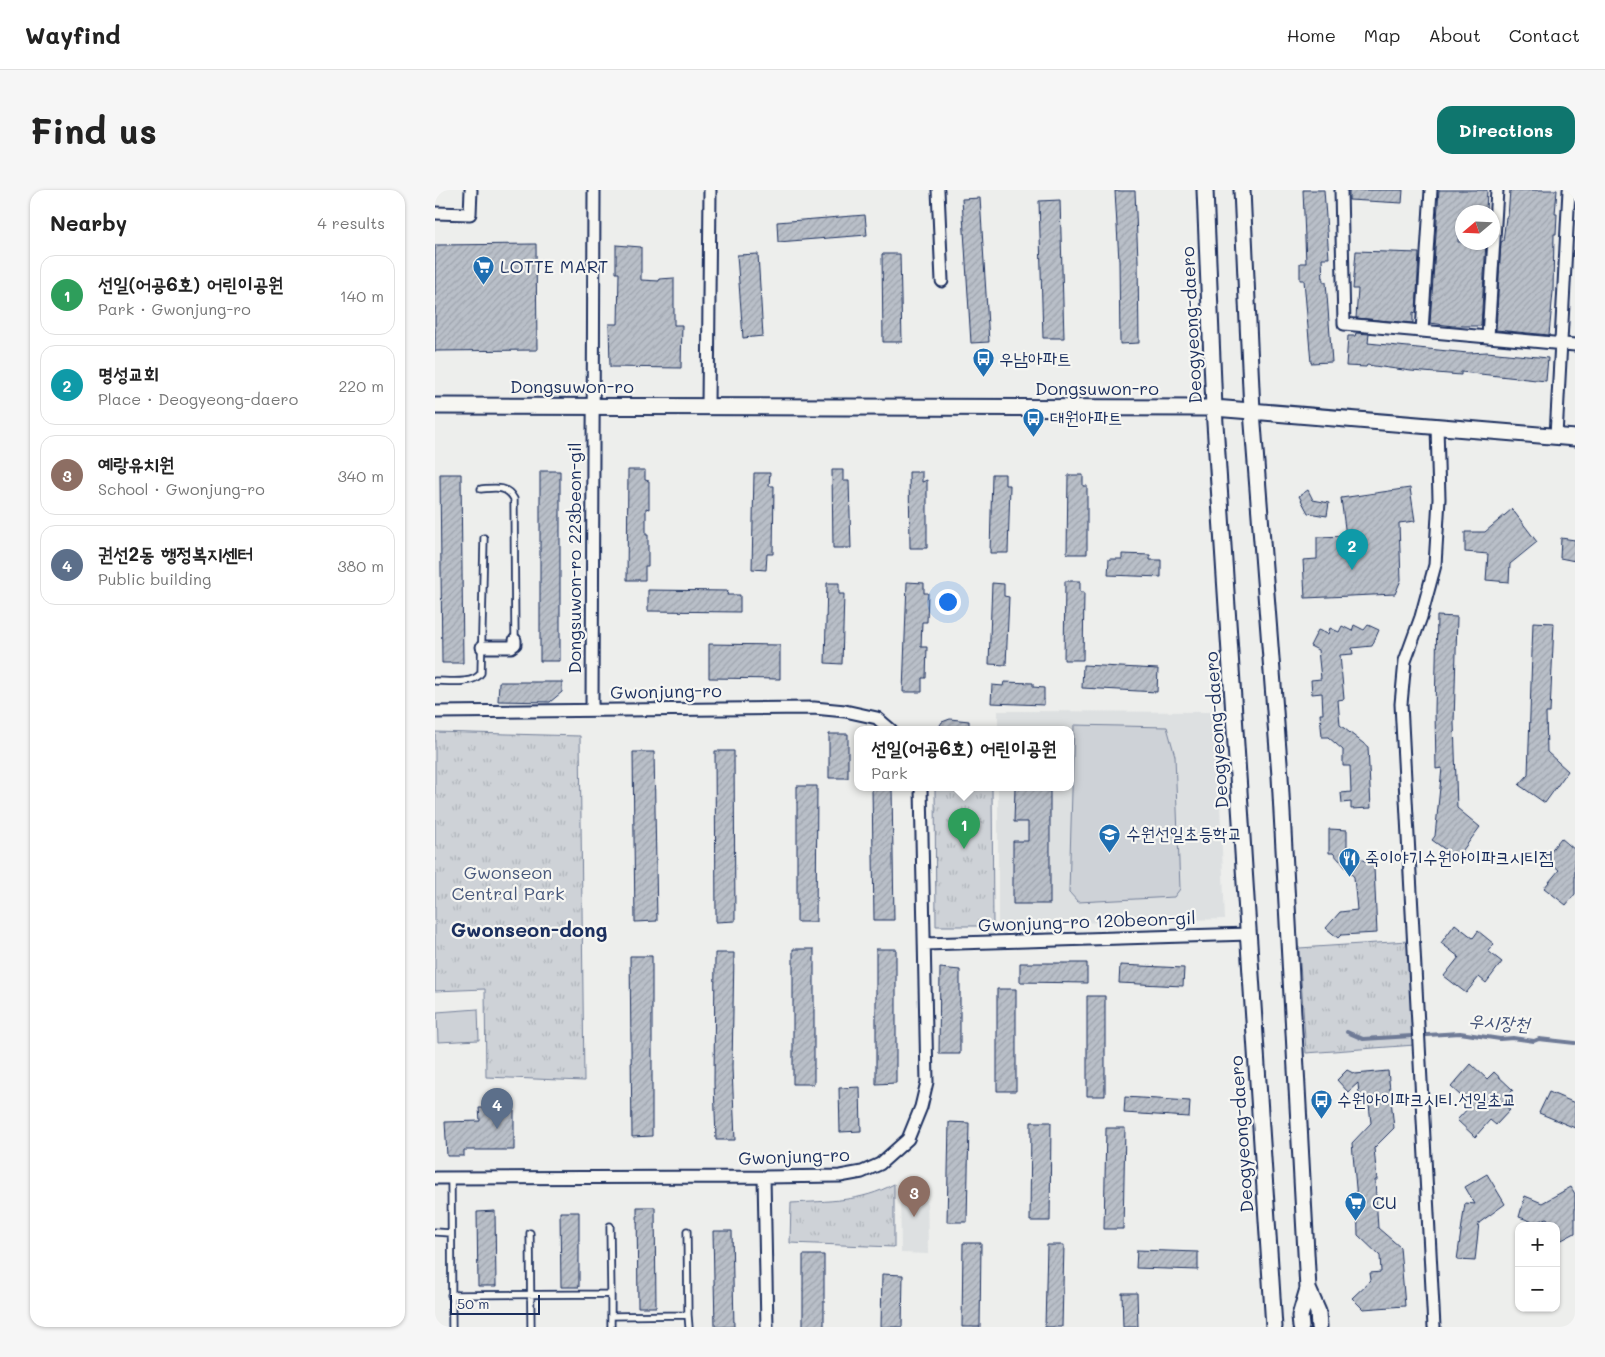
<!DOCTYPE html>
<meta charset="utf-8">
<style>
:root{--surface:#fff;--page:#f6f6f6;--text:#222;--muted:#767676;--line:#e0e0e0;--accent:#0f766e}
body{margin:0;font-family:Mali,"Poor Story",sans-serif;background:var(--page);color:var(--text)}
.controls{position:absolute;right:15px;bottom:15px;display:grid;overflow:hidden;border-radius:10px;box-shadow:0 1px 4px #0004}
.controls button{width:45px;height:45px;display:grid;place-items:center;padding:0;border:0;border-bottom:1px solid var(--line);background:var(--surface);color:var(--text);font:25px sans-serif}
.compass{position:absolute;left:1020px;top:15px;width:45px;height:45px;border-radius:50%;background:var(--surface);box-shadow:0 1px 4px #0004;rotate:251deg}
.scale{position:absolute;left:15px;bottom:12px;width:90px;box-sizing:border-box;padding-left:5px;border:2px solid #1b2f5e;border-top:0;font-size:14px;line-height:18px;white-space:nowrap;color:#1b2f5e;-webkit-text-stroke:4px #f6f6f2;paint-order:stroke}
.you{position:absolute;left:512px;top:411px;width:18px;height:18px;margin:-12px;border:4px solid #fff;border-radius:50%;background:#1a73e8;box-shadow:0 0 0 8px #1a73e833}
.badge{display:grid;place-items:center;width:32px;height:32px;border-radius:50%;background:var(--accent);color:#fff;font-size:16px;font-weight:700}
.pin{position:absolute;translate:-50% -41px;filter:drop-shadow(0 1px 2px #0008)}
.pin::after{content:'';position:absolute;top:26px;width:18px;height:15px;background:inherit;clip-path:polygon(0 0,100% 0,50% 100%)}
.popup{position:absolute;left:419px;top:536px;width:220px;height:65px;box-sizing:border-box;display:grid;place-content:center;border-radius:10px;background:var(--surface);filter:drop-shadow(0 1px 4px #0005);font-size:16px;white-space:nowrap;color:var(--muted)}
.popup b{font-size:19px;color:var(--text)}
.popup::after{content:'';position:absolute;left:50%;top:100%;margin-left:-10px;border:10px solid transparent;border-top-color:var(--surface)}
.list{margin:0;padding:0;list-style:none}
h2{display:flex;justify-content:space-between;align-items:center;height:65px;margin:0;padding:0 20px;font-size:21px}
h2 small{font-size:16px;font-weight:400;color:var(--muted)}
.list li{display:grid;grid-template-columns:32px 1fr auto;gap:15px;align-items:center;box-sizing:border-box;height:80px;margin:0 10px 10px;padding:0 10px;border:1px solid var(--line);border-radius:15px}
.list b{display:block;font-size:19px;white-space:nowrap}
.list p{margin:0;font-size:16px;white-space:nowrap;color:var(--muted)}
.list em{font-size:16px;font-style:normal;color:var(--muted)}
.map{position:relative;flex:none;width:1140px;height:1137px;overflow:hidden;border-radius:15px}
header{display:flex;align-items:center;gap:30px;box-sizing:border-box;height:70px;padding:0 25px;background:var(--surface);border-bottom:1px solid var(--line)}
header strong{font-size:24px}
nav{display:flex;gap:28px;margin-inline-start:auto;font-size:18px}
.intro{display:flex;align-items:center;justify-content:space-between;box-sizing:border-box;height:120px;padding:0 30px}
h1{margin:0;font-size:35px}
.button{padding:12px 22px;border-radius:15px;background:var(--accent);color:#fff;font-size:18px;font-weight:700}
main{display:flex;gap:30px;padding:0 30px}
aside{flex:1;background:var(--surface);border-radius:15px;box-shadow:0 1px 4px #0004}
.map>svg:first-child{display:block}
.built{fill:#dde0e1}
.grass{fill:#ced2d7;stroke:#74809a}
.park{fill:url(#park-tufts);stroke:#74809a}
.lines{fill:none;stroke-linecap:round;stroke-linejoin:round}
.stream{stroke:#6e7a96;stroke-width:4}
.building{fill:url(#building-hatch);stroke:#1b2f5e}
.service-casing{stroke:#1b2f5e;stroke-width:9}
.minor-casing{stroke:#1b2f5e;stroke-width:15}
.secondary-casing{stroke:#1b2f5e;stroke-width:19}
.service{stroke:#f6f6f2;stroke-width:5.5}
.minor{stroke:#f6f6f2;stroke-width:11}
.secondary{stroke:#f6f6f2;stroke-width:15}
.labels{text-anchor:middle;stroke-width:4.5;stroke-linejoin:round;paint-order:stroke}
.poi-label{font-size:18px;fill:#1b2f5e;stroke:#f6f6f2;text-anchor:start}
.street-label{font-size:18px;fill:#1b2f5e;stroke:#f6f6f2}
.park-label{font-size:18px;fill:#48587c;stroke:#f6f6f2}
.water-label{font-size:19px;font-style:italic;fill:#44547a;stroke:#f6f6f2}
.quarter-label{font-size:20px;font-weight:bold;fill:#1b2f5e;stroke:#f6f6f2}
</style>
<header>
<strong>Wayfind</strong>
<nav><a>Home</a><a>Map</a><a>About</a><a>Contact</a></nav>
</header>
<div class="intro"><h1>Find us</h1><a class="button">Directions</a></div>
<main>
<aside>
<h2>Nearby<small>4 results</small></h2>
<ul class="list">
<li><span class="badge" style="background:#2e9e5b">1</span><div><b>선일(어공6호) 어린이공원</b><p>Park · Gwonjung-ro</p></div><em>140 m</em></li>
<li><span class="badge" style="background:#0f9aa8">2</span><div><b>명성교회</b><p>Place · Deogyeong-daero</p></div><em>220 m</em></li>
<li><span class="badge" style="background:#8d6e63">3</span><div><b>예랑유치원</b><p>School · Gwonjung-ro</p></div><em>340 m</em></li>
<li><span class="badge" style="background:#5c6f8a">4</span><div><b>권선2동 행정복지센터</b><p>Public building</p></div><em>380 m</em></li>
</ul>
</aside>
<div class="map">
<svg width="1140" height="1137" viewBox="0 0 1140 1137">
<defs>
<pattern id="park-tufts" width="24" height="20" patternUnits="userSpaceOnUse" patternTransform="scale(1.25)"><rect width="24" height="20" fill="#ced2d7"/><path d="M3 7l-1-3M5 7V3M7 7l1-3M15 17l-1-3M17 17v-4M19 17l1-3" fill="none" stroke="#b0b5bb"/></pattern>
<pattern id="building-hatch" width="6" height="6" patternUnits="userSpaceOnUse" patternTransform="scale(1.25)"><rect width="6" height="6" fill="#b9bfc8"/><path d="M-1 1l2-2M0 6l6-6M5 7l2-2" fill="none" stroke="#9ea4ae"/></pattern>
</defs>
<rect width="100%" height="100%" fill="#edeeec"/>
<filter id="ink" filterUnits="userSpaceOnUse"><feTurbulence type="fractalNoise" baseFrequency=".02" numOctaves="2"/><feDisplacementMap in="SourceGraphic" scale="10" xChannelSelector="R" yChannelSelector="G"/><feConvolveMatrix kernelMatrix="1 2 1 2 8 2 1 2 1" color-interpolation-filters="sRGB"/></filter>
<g filter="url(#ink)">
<path class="built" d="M563,521L781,522L790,729L563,735V598H635V540H563Z
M465,991L492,992L493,1064L466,1063Z"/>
<path class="grass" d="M639,535L732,537L740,566L745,699L739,707L643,712L634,702Z
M43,819L44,850L3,852L2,822Z"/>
<path class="park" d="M0,542L145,546L149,891L51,887L50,799L0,801Z
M500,598H557L558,736H501Z
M973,751L980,855L871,863L864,758Z
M459,994V1057L355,1053L356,1013C393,1011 426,1012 459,994Z"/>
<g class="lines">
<path class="stream" d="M912,842L928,849L1025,843L1065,849L1078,848L1099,851L1104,849L1140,853"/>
</g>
<path class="building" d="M868,0H889L894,68H887L888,92H891L897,172L876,173L869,90H865V73H871Z
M914,0H968L967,13L914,10Z
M1004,0H1052L1051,22H1025L1023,52H1051L1046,136H1018L995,133Z
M1075,0H1122L1120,24H1122L1121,44H1119L1118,102L1114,145L1061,140L1066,52L1068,51L1071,27H1073Z
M680,1H700L703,70L704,153L685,154L684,71Z
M545,8L554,152L536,153L527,9Z
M625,10L629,148H608L604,11Z
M430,25L432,45L343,52L342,32Z
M101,54L102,160L0,161V55Z
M181,55L206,57V90L224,91V89L239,88V135H247L246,178L175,177L174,134H183L184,83H181Z
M921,61L984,63L981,123L978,122V133L921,128L923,99H918Z
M323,64L328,146L308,148L302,65Z
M447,64H465L467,152H448Z
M921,143L934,144L933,153L1033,163L1052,162L1113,168L1111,191L1026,182V185L976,181L932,175L931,177L911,176L913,146H920Z
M193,280H210V290L214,291V319L211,318V345H213V376H210V390H192Z
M397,280H408V291H414L416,358H398Z
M105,281H125V471H105Z
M474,282H487V292L492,290V358H475Z
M319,283H335L334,296H339L338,364H332L331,380L317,379Z
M5,284H26L28,473H7Z
M557,284H570V295H575L573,363H555Z
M633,285H648V296H652V364H632Z
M975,298L980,331L964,333L966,390L960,404L870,408L868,370L882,369V347L911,346L906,308Z
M873,300L878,310L894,313L892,326L873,323L864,306Z
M1077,319L1102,352L1075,374L1074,392L1051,390L1053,364L1030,362V342H1050Z
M1126,348L1140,350V371L1125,368Z
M687,364L715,365V370H726V387L673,385L674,369H687Z
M630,391H645V402H649L648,470H629Z
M472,392L489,393V403H493L492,432H487L486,457H492L491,488H487V502H468Z
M392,393H404V404H409L407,474L390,473Z
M557,393L569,394V406L574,407L571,475L554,474Z
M213,400L293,401L292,405H305V422L213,421Z
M1002,426L1022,427L1019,533L1022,618L1045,637L1022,668L997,650L1000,646L1007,578L1001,579L1000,521Z
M1098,432L1119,433L1115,523H1111L1112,562L1133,581L1110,613L1084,595L1093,585Z
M919,435L929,440L933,435L944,440L937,456L917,458L918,464L905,465L909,509L903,510L905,535L933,557L936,618L916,619V612L907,613L906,603L916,602L915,576H908V560L893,547H887L885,524H888L887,503L877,504L876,490L886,489L883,460L875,456L883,440L893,444L895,438L904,442L907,436L917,441Z
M274,454L345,455V489L274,488Z
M648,475L723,479L722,502L647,498Z
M64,492H127V502L115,512L63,511Z
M569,492L598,493V497L609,498V515L556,513L557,495L568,496Z
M515,529L534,531V540H502L507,532Z
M394,544H413V588H394Z
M280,561H299L300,731L281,732Z
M198,562H219L222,731L200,732Z
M362,596H382L381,732H362Z
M437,598H457L459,730H439Z
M580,598H615V714H578V651H593V632H579Z
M894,639L912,640V659L939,677L942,743L906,745L903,748L891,738L905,722L922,720L919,687L898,663H894Z
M1126,648L1140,660V704L1131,715L1109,698L1124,680L1110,668Z
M1020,734L1038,748L1043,741L1059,754L1053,761L1067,772L1051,793L1044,787L1031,803L1009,786L1024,767L1006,753Z
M358,759H379V894H358Z
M441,759H461V893L441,894Z
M280,763H299L297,878L300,950H281L279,893Z
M195,766H217V946L197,947Z
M585,773H652V793L585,792Z
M685,775L749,778L748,796L684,793Z
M505,778L525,780V864H504Z
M562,799H581V901H562Z
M652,806H670V906H652Z
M1036,874L1052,889L1059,882L1078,900L1066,913L1075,920L1061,935L1055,930L1040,947L1022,930L1036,915L1016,897Z
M912,880L920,884L953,881L959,938L939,958L942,990H940L943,1038L965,1057L970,1116L928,1119L917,1108L936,1090L935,1083L946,1082L945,1066L923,1045L922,1009L917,953L936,933L934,914L925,915L923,893L913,902L902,890Z
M425,897L426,941L405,942L404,898Z
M1114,902L1140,913V938L1104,923Z
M690,907L755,911L754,927L689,923Z
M44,918H79V960H29V966H12L10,932L45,931Z
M514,932L534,933L532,1032H512Z
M596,932H616L615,1031H595Z
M671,938H690L688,1039H669Z
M1052,984L1070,1014L1044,1033L1040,1071L1022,1070L1030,1013L1040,1014L1030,997Z
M1136,997L1140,1004V1043L1121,1053V1036H1116L1112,1028L1101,1033L1084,1027L1090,1006L1107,1013Z
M202,1017H220L221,1117H203Z
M60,1021L61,1096H43L42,1022Z
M125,1022H144V1097H126Z
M278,1041H297L299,1137H280Z
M528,1053H546L545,1137H527Z
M612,1055H629L627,1137H610Z
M702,1060L763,1062V1080L701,1078Z
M368,1065H389V1137H368Z
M447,1084L468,1085L467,1137H446Z
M687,1103H702L703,1137H688Z"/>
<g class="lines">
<defs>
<path id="service" d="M46,299C60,298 72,295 79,309L80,450
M0,491C13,491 38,495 46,483L49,348
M16,987L17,1137
M252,1041L253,1125
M0,1042L16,1043
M95,1043L96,1137
M176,1104V1137
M16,1105L176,1104L175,1036
M176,1126L253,1125L254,1137"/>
<path id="minor" d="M503,0L507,91
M906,0L909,134L1140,155
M0,23L35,24L36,0
M987,141L996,0
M1053,147L1062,0
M273,216L275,0
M1121,246L1134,0
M47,457H76L80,454V450
M157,520L159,0
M0,522L379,518L410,521L442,528L456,540
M490,754L814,744
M329,987L332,1137
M0,988L329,987L405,986L427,982L445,974L473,949L486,917L492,892L486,598
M999,1137L966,514L970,471L986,427L1000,375L1004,309L1002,236"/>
<path id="secondary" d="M770,0L779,218L839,1137
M807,0L817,221L845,586L873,1099L883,1122L884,1137
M0,216L779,218L1140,248
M866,1137L865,1126L873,1099"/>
</defs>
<use href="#service" class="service-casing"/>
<use href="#minor" class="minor-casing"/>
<use href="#secondary" class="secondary-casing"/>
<use href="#service" class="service"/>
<use href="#minor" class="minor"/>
<use href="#secondary" class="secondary"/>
</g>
</g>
<defs>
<symbol id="supermarket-pin" viewBox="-11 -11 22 30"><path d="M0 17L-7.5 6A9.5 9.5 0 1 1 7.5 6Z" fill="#1f6fb2" stroke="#f6f6f2"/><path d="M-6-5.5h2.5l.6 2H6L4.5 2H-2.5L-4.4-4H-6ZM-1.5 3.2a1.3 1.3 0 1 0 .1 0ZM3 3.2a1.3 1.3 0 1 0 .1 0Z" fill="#fff"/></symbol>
<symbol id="bus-pin" viewBox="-11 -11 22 30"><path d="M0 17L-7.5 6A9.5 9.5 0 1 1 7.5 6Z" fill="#1f6fb2" stroke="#f6f6f2"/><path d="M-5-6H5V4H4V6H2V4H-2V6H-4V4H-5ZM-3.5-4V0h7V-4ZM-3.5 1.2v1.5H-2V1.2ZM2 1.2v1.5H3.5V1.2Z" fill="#fff"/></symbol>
<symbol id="school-pin" viewBox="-11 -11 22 30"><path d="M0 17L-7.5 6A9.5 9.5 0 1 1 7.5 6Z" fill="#1f6fb2" stroke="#f6f6f2"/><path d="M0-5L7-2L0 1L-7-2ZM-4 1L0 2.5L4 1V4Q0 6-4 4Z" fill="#fff"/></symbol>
<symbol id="restaurant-pin" viewBox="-11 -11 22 30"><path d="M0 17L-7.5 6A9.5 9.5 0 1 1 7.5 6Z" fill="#1f6fb2" stroke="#f6f6f2"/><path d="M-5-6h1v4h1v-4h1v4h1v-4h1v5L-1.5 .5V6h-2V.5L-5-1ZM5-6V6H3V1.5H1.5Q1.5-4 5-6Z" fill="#fff"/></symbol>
</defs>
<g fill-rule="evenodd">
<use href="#supermarket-pin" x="36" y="64" width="25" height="34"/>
<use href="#bus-pin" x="536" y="156" width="25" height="34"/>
<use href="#bus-pin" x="586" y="216" width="25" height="34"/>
<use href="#school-pin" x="662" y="632" width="25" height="34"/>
<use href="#restaurant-pin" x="902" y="656" width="25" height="34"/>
<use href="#bus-pin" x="874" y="898" width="25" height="34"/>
<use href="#supermarket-pin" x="908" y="1000" width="25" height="34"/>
</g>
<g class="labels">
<g class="poi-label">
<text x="65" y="83">LOTTE MART</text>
<text x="564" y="175">우남아파트</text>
<text x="615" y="234">대원아파트</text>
<text x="691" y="650">수원선일초등학교</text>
<text x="930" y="674">죽이야기수원아이파크시티점</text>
<text x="902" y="916">수원아이파크시티.선일초교</text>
<text x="937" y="1019">CU</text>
</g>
<g class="street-label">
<text transform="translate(757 135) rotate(-93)" y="6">Deogyeong-daero</text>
<text x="137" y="203">Dongsuwon-ro</text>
<text x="662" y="205">Dongsuwon-ro</text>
<text transform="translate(140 368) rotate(-90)" y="6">Dongsuwon-ro 223beon-gil</text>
<text transform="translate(231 502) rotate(-1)" y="6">Gwonjung-ro</text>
<text transform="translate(782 540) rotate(-94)" y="6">Deogyeong-daero</text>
<text transform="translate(652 732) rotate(-2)" y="6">Gwonjung-ro 120beon-gil</text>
<text transform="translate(807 944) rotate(-94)" y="6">Deogyeong-daero</text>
<text transform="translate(359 967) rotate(-2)" y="6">Gwonjung-ro</text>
</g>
<g class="park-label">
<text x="73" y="689">Gwonseon<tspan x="73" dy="21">Central Park</tspan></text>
</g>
<g class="water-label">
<text transform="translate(1064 832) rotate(4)" y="7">우시장천</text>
</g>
<g class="quarter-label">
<text x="94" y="747">Gwonseon-dong</text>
</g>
</g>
</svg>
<div class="controls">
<button>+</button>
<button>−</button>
</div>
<svg class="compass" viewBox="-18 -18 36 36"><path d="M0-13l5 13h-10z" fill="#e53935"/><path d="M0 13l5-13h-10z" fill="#767676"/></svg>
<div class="scale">50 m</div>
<div class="you"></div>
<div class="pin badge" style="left:529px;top:659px;background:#2e9e5b">1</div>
<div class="popup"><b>선일(어공6호) 어린이공원</b>Park</div>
<div class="pin badge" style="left:917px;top:380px;background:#0f9aa8">2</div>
<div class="pin badge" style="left:479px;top:1027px;background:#8d6e63">3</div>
<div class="pin badge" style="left:62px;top:939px;background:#5c6f8a">4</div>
</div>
</main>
